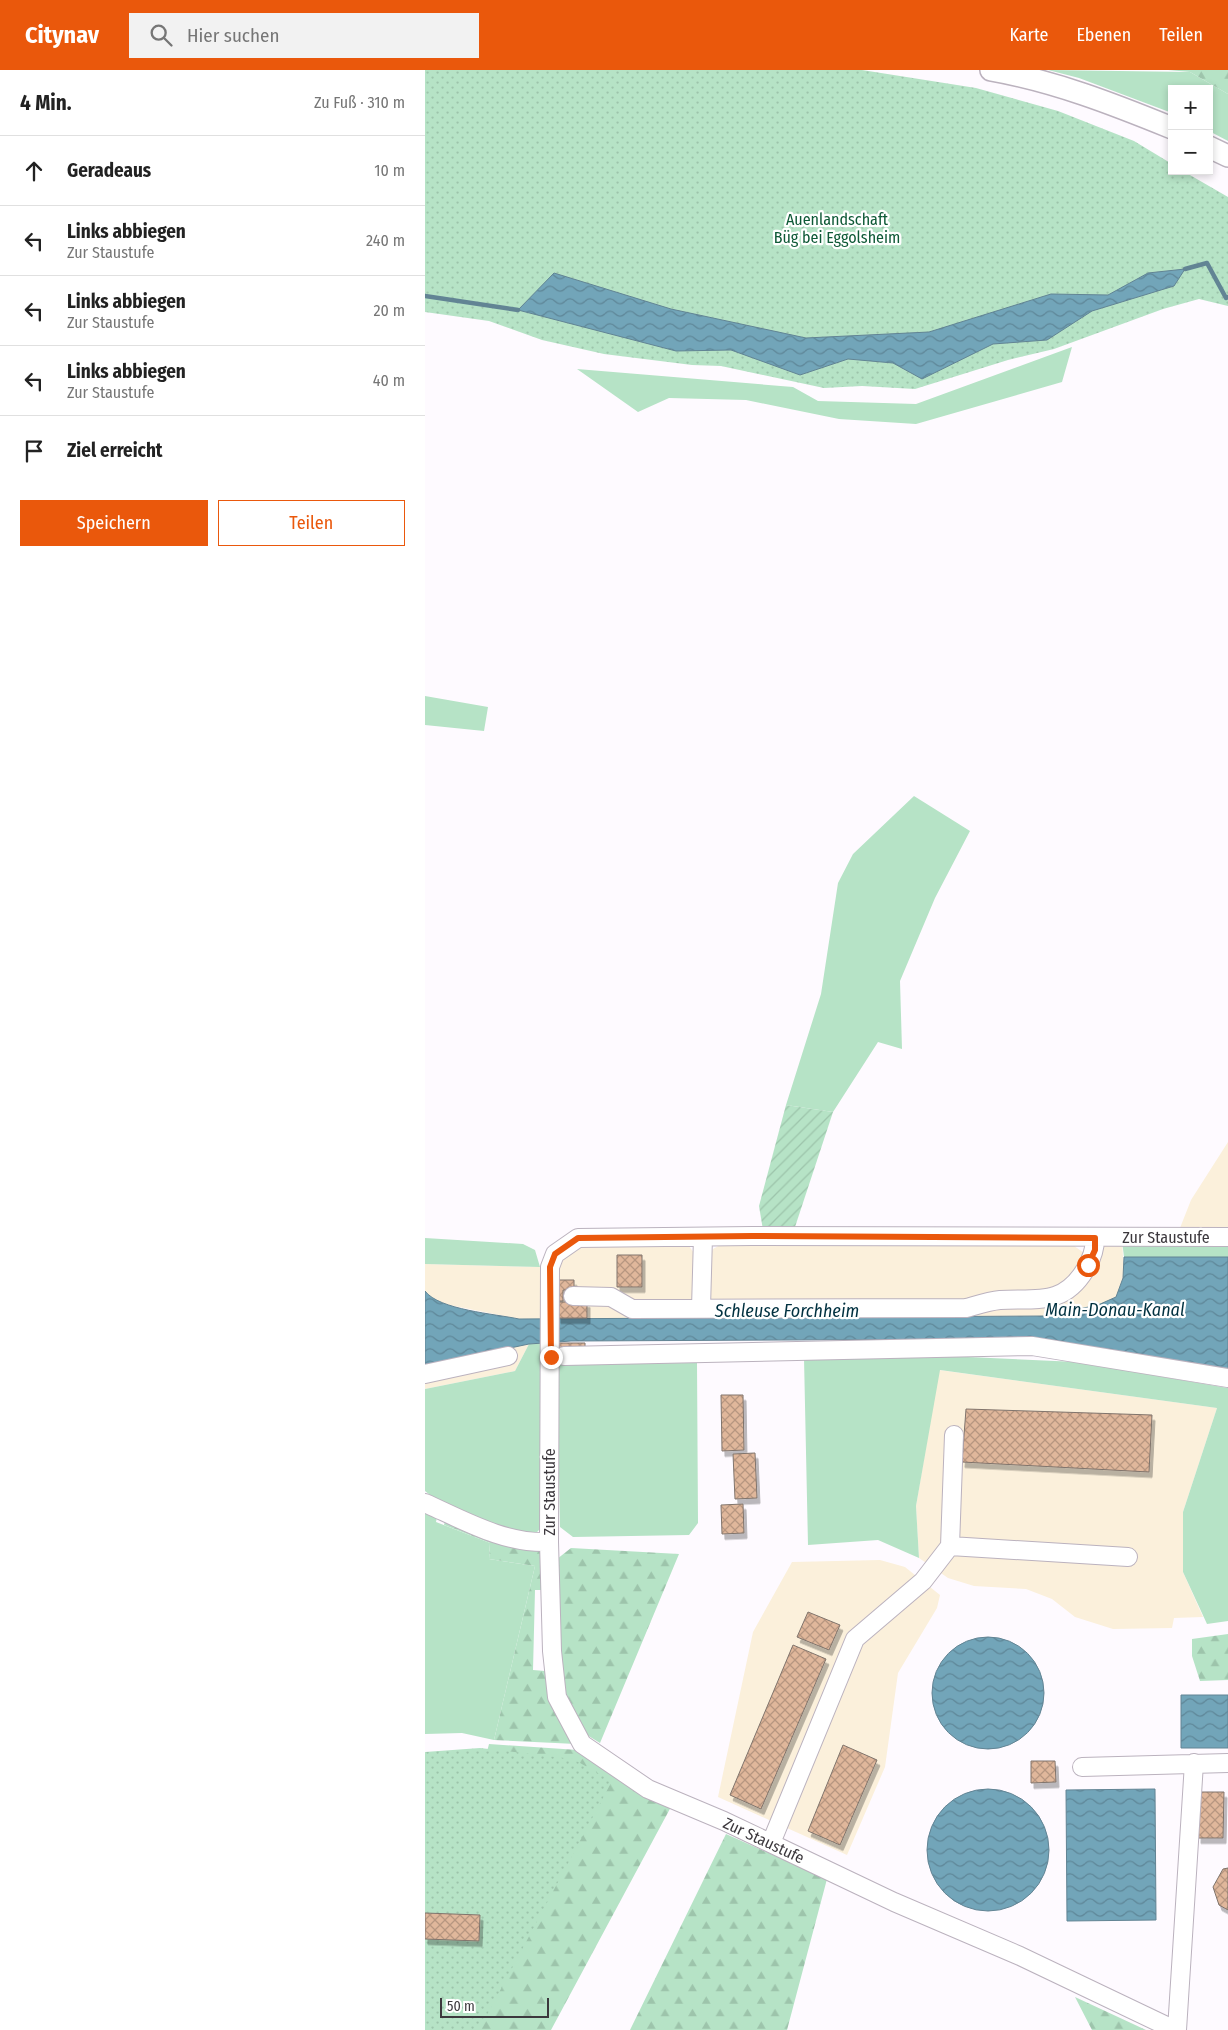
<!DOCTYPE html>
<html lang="de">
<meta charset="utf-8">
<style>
:root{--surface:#fff;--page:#f2f2f2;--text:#222;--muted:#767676;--line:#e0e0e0;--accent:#ea580c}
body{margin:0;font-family:"Fira Sans Condensed",sans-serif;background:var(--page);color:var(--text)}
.controls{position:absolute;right:15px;top:15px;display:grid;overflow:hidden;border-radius:0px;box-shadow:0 2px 8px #0003}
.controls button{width:45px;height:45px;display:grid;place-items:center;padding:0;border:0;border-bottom:1px solid var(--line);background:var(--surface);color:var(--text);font:25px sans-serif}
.scale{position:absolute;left:15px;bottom:12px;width:109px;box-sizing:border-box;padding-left:5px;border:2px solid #3c383d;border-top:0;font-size:14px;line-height:18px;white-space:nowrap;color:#3c383d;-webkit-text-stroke:4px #fff;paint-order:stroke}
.stop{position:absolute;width:15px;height:15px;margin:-11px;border:4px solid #ea580c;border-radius:50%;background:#fff}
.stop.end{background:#ea580c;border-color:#fff;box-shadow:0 1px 5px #0008}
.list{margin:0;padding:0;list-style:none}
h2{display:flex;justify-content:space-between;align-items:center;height:65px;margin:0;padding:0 20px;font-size:21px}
h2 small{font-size:16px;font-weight:400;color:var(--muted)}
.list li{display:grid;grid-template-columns:32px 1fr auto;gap:15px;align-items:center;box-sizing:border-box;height:70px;padding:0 20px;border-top:1px solid var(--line)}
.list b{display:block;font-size:19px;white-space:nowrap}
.list p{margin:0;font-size:16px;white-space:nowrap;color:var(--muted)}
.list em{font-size:16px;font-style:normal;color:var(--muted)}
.actions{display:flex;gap:10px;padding:15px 20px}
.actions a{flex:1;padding:11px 0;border:1px solid var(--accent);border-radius:0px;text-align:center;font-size:18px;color:var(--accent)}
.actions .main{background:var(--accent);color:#fff}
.icon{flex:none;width:28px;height:28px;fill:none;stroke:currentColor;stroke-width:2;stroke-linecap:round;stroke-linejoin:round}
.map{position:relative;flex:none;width:803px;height:1960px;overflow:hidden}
header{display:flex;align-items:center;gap:30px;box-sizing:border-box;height:70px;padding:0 25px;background:var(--accent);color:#fff}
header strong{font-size:24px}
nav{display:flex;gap:28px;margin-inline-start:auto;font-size:18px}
.search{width:350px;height:45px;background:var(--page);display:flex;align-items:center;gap:12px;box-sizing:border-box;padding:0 18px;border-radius:0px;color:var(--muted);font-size:19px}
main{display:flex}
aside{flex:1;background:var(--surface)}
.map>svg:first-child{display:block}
.industrial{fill:#fbf0db}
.grass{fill:#b6e3c6}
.forest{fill:url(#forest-firs)}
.park{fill:url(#park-dots)}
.garden{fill:url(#garden-furrows)}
.water{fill:url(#water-waves);stroke:#628494}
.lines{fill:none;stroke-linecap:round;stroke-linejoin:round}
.stream{stroke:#628494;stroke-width:4.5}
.building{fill:url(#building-cross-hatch);stroke:#80746c;filter:url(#shadow)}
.minor-casing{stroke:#bbb2be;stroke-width:20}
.major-casing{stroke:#bbb2be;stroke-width:24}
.minor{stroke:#fff;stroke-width:18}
.major{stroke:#fff;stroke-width:21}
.route{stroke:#ea580c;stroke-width:6}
.labels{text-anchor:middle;stroke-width:4.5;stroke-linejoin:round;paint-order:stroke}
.park-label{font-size:16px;fill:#0e5936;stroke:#fff}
.street-label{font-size:16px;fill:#3c383d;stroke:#fff}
.water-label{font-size:18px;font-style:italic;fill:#013140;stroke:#fff}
</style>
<header>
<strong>Citynav</strong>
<div class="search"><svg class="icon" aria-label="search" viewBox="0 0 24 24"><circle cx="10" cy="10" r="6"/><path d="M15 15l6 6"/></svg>Hier suchen</div>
<nav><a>Karte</a><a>Ebenen</a><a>Teilen</a></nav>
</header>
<main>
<aside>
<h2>4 Min.<small>Zu Fuß · 310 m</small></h2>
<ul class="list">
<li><svg class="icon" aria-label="ahead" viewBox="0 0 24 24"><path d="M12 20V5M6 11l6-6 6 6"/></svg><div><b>Geradeaus</b></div><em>10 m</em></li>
<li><svg class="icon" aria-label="left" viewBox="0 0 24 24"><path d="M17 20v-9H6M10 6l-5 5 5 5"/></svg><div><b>Links abbiegen</b><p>Zur Staustufe</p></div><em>240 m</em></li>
<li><svg class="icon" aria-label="left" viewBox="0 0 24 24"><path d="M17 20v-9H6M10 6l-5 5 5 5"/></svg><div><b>Links abbiegen</b><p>Zur Staustufe</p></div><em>20 m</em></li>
<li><svg class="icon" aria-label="left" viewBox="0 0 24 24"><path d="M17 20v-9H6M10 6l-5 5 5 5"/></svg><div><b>Links abbiegen</b><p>Zur Staustufe</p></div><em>40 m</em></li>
<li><svg class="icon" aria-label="arrive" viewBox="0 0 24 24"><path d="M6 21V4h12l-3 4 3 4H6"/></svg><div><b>Ziel erreicht</b></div></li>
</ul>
<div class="actions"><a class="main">Speichern</a><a>Teilen</a></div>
</aside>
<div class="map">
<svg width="803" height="1960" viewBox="0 0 803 1960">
<defs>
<pattern id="forest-firs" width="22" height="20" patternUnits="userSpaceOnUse" patternTransform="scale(1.25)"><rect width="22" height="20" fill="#b6e3c6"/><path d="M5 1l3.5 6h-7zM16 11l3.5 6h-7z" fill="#9dc4ab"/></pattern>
<pattern id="park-dots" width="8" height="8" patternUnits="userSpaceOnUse" patternTransform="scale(1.25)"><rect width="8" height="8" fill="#b6e3c6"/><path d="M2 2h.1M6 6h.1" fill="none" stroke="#9dc4ab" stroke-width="1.8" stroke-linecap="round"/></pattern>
<pattern id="garden-furrows" width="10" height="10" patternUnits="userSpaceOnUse" patternTransform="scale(1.25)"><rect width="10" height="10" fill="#b6e3c6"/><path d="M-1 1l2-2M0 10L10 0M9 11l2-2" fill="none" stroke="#9dc4ab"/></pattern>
<pattern id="water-waves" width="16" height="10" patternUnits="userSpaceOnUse" patternTransform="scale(1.25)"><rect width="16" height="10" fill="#72a5b9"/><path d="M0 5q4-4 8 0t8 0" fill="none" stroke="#5f8798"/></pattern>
<pattern id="building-cross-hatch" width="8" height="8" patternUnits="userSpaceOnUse" patternTransform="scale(1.25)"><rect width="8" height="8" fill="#e0b79b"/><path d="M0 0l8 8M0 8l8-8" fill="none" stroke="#b79680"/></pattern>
<filter id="shadow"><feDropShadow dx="3" dy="5.5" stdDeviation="0" flood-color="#0004"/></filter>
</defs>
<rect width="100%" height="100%" fill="#fefaff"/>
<path class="industrial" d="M803,1072V1158H755L766,1130Z
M642,1171L662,1185L685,1173L697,1171L699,1203L692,1227L673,1235L620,1246L129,1249L133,1193L152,1176L249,1174L264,1176L269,1183L284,1188L288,1179L297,1174Z
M0,1194L115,1197L116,1249H94L19,1234L4,1226L0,1221Z
M104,1274L90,1301L0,1319V1296Z
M514,1300L792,1338L758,1442V1502L778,1547L749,1548L747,1558L688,1559L650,1547L627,1529L601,1519L549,1516L523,1508L494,1488L491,1436Z
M455,1490L480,1497L515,1525L512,1538L473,1603L460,1697L422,1785L293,1727L328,1562L367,1492Z"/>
<path class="grass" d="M623,0L765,2L803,24V71L784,61V19H747V43L654,8Z
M647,277L637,312L491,354L414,349L321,330L244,328L213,342L152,299L368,317L393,331L491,334Z
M0,626L63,637L59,661L0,655Z
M489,726L545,761L510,828L475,911L477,979L453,972L408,1042L361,1035L396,924L413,813L428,784Z
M0,1168L98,1174L110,1180L115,1197L0,1194Z
M697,1171H803V1187H699Z
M116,1273L118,1456L106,1468L24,1440L0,1421V1319L90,1301L104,1274Z
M521,1286L652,1292L803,1318V1551L782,1554L758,1502V1442L792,1338L515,1300L491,1436L494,1488L453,1470L383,1475L379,1288Z
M272,1293L273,1453L264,1465L148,1467L135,1457L132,1294Z
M0,1436L13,1442L11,1452L65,1473L64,1489L110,1496L69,1670L37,1663L0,1664Z"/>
<path class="forest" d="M743,0H803V24L765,2Z
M21,1447L66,1467L118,1481L122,1520H110L108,1600L120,1601L125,1629L151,1674L69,1670L110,1496L64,1489L65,1473L19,1455Z
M146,1478L254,1484L175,1673L162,1665L138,1625L135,1589L132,1489Z
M803,1564V1610L775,1611L767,1586V1569Z
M64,1674L153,1680L247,1735L126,1960H0V1926Z
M301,1764L402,1809L362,1960H205Z
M650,1927L721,1960H667Z"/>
<path class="park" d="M0,0H437L551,18L633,41L709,71L747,94V101H758L803,127V236L774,229L738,239L629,279L583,290L490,319L437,316L399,318L296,296L267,295L179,284L117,270L64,251L0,242Z
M55,1678L148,1689L187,1711L54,1960H0V1682Z"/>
<path class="garden" d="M361,1035L408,1042L368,1163L338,1160L334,1136Z"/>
<path class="water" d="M760,199L749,216L667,241L622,270L568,274L497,309L468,293L423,289L375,305L306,280L251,281L93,240L129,203L246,239L381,268L504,262L626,224L683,225L723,203Z
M699,1187H803V1300L577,1269L146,1271L104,1274L0,1296V1221C14,1240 71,1244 94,1249L620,1246L673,1235L691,1227L698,1208Z
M507 1623a56 56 0 1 1 112 0a56 56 0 1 1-112 0Z
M756,1625H803V1678H756Z
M730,1719L731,1850L642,1851L641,1720Z
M502 1780a61 61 0 1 1 122 0a61 61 0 1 1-122 0Z"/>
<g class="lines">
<path class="stream" d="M760,199L782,193L801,228L803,227
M0,226L93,240"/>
</g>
<path class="building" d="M192,1185H217V1217H192Z
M132,1210H149V1220H138V1231H132Z
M133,1232H162V1248H133Z
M134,1273H160V1284L134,1283Z
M296,1325H318L319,1380L297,1381Z
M541,1339L727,1345L724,1402L537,1392Z
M330,1383L332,1428L310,1429L308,1384Z
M318,1434L319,1463L297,1464L296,1435Z
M383,1542L415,1555L404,1580L372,1567Z
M368,1575L401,1589L336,1739L305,1725Z
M418,1675L452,1690L415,1775L383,1761Z
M606,1691H630L631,1712L606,1713Z
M774,1722H799L798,1768H773Z
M803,1798V1840L794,1835L788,1817L798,1799Z
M0,1843L55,1845L54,1871L0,1869Z"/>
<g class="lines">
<defs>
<path id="minor" d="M148,1226L186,1227L207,1239L541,1238C552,1235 564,1231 575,1230C612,1228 638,1236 660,1200C667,1189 670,1180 670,1168
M276,1238L278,1167
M139,1286L607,1276L803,1308
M0,1304L83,1286
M0,1433C40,1451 80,1474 124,1472
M525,1476L703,1487
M657,1697L803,1693
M346,1773L430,1569L498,1511L525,1476L529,1365
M750,1960L595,1886L469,1832L299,1751L223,1719L157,1674L132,1627L127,1581L124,1472L125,1197L130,1184L153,1168L327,1166L803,1167
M752,1960L769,1693"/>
<path id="major" d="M566,0C629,11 688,34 747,58
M784,77L803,86"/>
</defs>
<use href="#minor" class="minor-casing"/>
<use href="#major" class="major-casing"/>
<use href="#minor" class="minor"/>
<use href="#major" class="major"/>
</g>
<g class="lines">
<path class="route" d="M126,1287L125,1197L130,1184L153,1168L327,1166L670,1168V1180L663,1195"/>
</g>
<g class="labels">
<g class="park-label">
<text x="412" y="155">Auenlandschaft<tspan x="412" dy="18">Büg bei Eggolsheim</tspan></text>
</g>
<g class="street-label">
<text x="741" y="1173">Zur Staustufe</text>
<text transform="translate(124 1422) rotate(-90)" y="6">Zur Staustufe</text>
<text transform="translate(339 1770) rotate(25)" y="6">Zur Staustufe</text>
</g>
<g class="water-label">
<text x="690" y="1246">Main-Donau-Kanal</text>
<text x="362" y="1247">Schleuse Forchheim</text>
</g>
</g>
</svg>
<div class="controls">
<button>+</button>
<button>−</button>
</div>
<div class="scale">50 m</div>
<div class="stop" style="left:663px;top:1195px"></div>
<div class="stop end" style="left:126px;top:1287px"></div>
</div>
</main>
